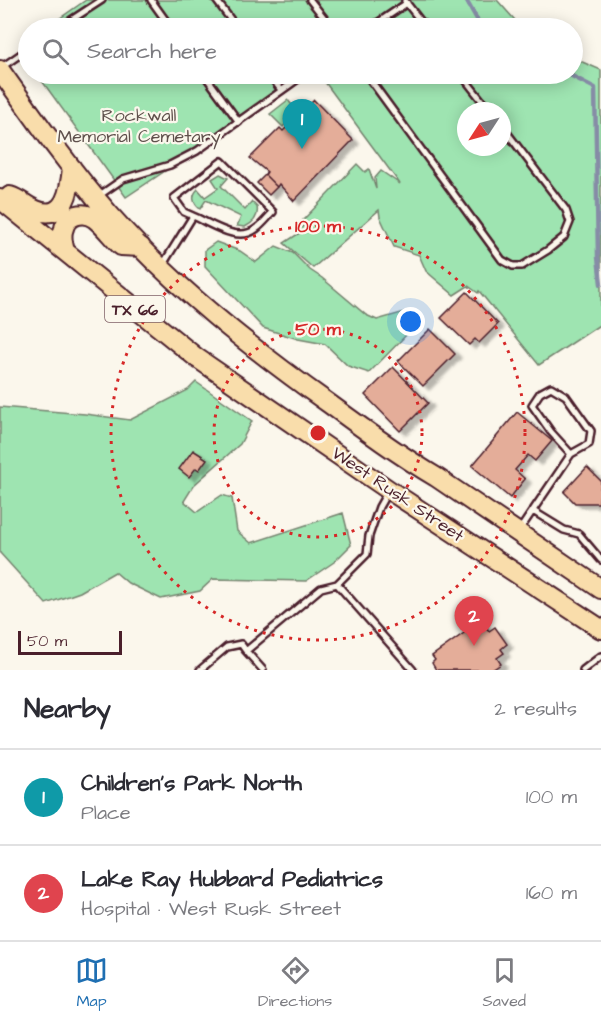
<!DOCTYPE html>
<meta charset="utf-8">
<style>
:root{--surface:#fff;--page:#f2f2f3;--text:#2b2b33;--muted:#7c7c81;--line:#e1e1e2;--accent:#1f6fb2}
body{margin:0;font-family:"Architects Daughter",sans-serif;background:var(--page);color:var(--text)}
.compass{position:absolute;left:457px;top:102px;width:54px;height:54px;border-radius:50%;background:var(--surface);box-shadow:0 3px 15px #0003;rotate:234deg}
.scale{position:absolute;left:18px;bottom:15px;width:104px;box-sizing:border-box;padding-left:6px;border:3px solid #4a1f2b;border-top:0;font-size:16px;line-height:21px;white-space:nowrap;color:#4a1f2b;-webkit-text-stroke:4px #fbf7ec;paint-order:stroke}
.you{position:absolute;left:411px;top:322px;width:21px;height:21px;margin:-15px;border:4px solid #fff;border-radius:50%;background:#1a73e8;box-shadow:0 0 0 9px #1a73e833}
.badge{display:grid;place-items:center;width:39px;height:39px;border-radius:50%;background:var(--accent);color:#fff;font-size:20px;font-weight:700}
.pin{position:absolute;translate:-50% -50px;filter:drop-shadow(0 2px 3px #0008)}
.pin::after{content:'';position:absolute;top:32px;width:21px;height:18px;background:inherit;clip-path:polygon(0 0,100% 0,50% 100%)}
.list{margin:0;padding:0;list-style:none}
h2{display:flex;justify-content:space-between;align-items:center;height:78px;margin:0;padding:0 24px;font-size:26px}
h2 small{font-size:20px;font-weight:400;color:var(--muted)}
.list li{display:grid;grid-template-columns:39px 1fr auto;gap:18px;align-items:center;box-sizing:border-box;height:96px;padding:0 24px;border-top:2px solid var(--line)}
.list b{display:block;font-size:22px;white-space:nowrap}
.list p{margin:0;font-size:20px;white-space:nowrap;color:var(--muted)}
.list em{font-size:20px;font-style:normal;color:var(--muted)}
.icon{flex:none;width:33px;height:33px;fill:none;stroke:currentColor;stroke-width:2;stroke-linecap:round;stroke-linejoin:round}
.map{position:relative;flex:none;width:601px;height:670px;overflow:hidden}
.search{position:absolute;background:var(--surface);box-shadow:0 3px 15px #0003;left:18px;right:18px;top:18px;height:66px;display:flex;align-items:center;gap:15px;box-sizing:border-box;padding:0 21px;border-radius:33px;color:var(--muted);font-size:22px}
.sheet{height:270px;background:var(--surface)}
nav{display:flex;justify-content:space-around;align-items:center;box-sizing:border-box;height:84px;border-top:2px solid var(--line);background:var(--surface);font-size:16px;color:var(--muted)}
nav a{display:grid;justify-items:center;gap:3px}
nav .on{color:var(--accent)}
.map>svg:first-child{display:block}
.green{fill:#9ee4b1;stroke:#74826e;stroke-width:1.5;fill-rule:evenodd}
.lines{fill:none;stroke-linecap:round;stroke-linejoin:round}
.stream{stroke:#868ca6;stroke-width:4.5}
.building{fill:#e4ad99;stroke:#4a1f2b;stroke-width:1.5;filter:url(#shadow)}
.lane-casing{stroke:#4a1f2b;stroke-width:10}
.primary-casing{stroke:#4a1f2b;stroke-width:22}
.lane{stroke:#fbf7ec;stroke-width:5}
.primary{stroke:#f9ddab;stroke-width:18}
.ring{fill:none;stroke:#d62828;stroke-width:3;stroke-dasharray:3 6}
.labels{text-anchor:middle;stroke-width:4.5;stroke-linejoin:round;paint-order:stroke}
.shield{fill:#fbf7ec;stroke:#7f6065;stroke-width:1.5}
.shield-label{font-size:16px;font-weight:bold;fill:#4a1f2b}
.park-label{font-size:18px;fill:#5f504c;stroke:#fbf7ec}
.street-label{font-size:18px;fill:#4a1f2b;stroke:#fbf7ec}
.centre{fill:#d62828;stroke:#fbf7ec;stroke-width:3}
.ring-label{font-size:18px;text-anchor:middle;font-weight:bold;fill:#d62828;stroke:#fbf7ec;stroke-width:4.5;stroke-linejoin:round;paint-order:stroke}
</style>
<div class="map">
<svg width="601" height="670" viewBox="0 0 601 670">
<defs>
<filter id="shadow"><feDropShadow dx="6" dy="4" stdDeviation="1.5" flood-color="#0004"/></filter>
</defs>
<rect width="100%" height="100%" fill="#fbf7ec"/>
<filter id="ink" filterUnits="userSpaceOnUse"><feTurbulence type="fractalNoise" baseFrequency=".0167" numOctaves="2"/><feDisplacementMap in="SourceGraphic" scale="12" xChannelSelector="R" yChannelSelector="G"/><feConvolveMatrix kernelMatrix="1 2 1 2 8 2 1 2 1" color-interpolation-filters="sRGB"/></filter>
<g filter="url(#ink)">
<path class="green" d="M86,0H497L522,28H46Z
M573,58L601,70V324L539,365L479,291L478,293L468,286L454,295L426,271L419,255L394,247L380,217L379,210L313,268L284,243L301,232L299,230L306,224L303,220L357,164L365,172L369,169L376,189L375,178L381,171L400,184L319,74H572ZM466,111H502V147H466Z
M37,74H311L126,197Z
M288,100L297,112L283,127L270,114Z
M220,174L228,178L221,186L245,210L252,202L257,207C259,217 253,223 245,227L237,226L241,217L206,200L200,209C193,203 191,196 198,189L205,197L218,188L212,179Z
M216,242L240,251L256,262L276,246L293,253L310,270L322,278L366,315L377,320L408,311L417,324L369,373L348,366L325,344L298,339L263,328L205,266V250Z
M196,382L252,421L240,444L194,485L184,501L197,512L222,495L232,498L237,531L251,543L343,513L351,545L334,562L306,581L213,579L200,591L161,599L128,583L115,572L80,592L46,604L0,553V407L85,414L130,420L188,390Z"/>
<g class="lines">
<path class="stream" d="M466,0L482,28
M568,74L595,88L598,257L601,284"/>
</g>
<path class="building" d="M314,100L353,140L294,201L279,184L277,187L265,175L267,172L250,158L280,128L283,131Z
M265,175L277,187L269,195L257,183Z
M467,292L498,324L479,343L475,339L469,345L441,318Z
M430,329L455,354L423,386L398,361Z
M393,367L428,403L400,431L365,395Z
M517,412L552,441L535,461L528,455L515,470L525,479L510,498L472,466Z
M193,450L207,459L199,470L196,468L189,477L179,469Z
M587,467L601,481L599,503H575L564,492Z
M481,621L489,631L495,627L507,644L501,649L504,653L497,658L501,664L492,670H436L432,663L435,660L432,656Z"/>
<g class="lines">
<defs>
<path id="lane" d="M151,0L171,28
M216,0L237,28
M310,0L332,28
M405,1L426,28
M59,28L102,0
M370,28L407,3
M2,67L28,49
M204,74L239,122
M269,74L281,90
M366,74L502,260L513,266H522L548,250L564,237L570,222L566,210L502,126
M461,74L490,111
M97,197L123,179L170,165L197,151L305,74
M162,266L193,216L184,212L174,198L222,161L273,212C268,217 262,225 256,229C238,243 212,224 193,216
M388,491L379,507L369,536L367,554L337,584L413,670
M533,511L564,530L579,534L601,560
M519,531L571,454L551,432L532,405L540,393L551,387L566,396L591,431L589,444L571,454
M200,670L227,647L241,644L246,651
M263,670L246,651L321,588L337,584
M583,670L601,656"/>
<path id="primary" d="M0,70C35,119 70,169 110,215C175,288 251,348 331,405C365,430 399,455 436,477L601,589
M10,196C20,199 26,206 36,210C66,222 70,188 72,168
M0,199L197,358L389,490L601,629
M65,251C63,244 61,235 64,228C67,215 84,210 95,219C104,226 112,237 121,246L141,247"/>
</defs>
<use href="#lane" class="lane-casing"/>
<use href="#primary" class="primary-casing"/>
<use href="#lane" class="lane"/>
<use href="#primary" class="primary"/>
</g>
</g>
<g class="ring">
<circle cx="318" cy="433" r="104"/>
<circle cx="318" cy="433" r="207"/>
</g>
<g class="labels">
<rect class="shield" x="105" y="296" width="60" height="26" rx="4.5"/>
<g class="shield-label">
<text x="135" y="315">TX 66</text>
</g>
<g class="park-label">
<text x="139" y="121">Rockwall<tspan x="139" dy="21">Memorial Cemetary</tspan></text>
</g>
<g class="street-label">
<text transform="translate(398 494) rotate(34)" y="6">West Rusk Street</text>
</g>
</g>
<circle cx="318" cy="433" r="9" class="centre"/>
<g class="ring-label">
<text x="318" y="232">100 m</text>
<text x="318" y="335">50 m</text>
</g>
</svg>
<svg class="compass" viewBox="-18 -18 36 36"><path d="M0-13l5 13h-10z" fill="#e53935"/><path d="M0 13l5-13h-10z" fill="#7c7c81"/></svg>
<div class="scale">50 m</div>
<div class="you"></div>
<div class="pin badge" style="left:302px;top:149px;background:#0f9aa8">1</div>
<div class="pin badge" style="left:474px;top:646px;background:#e0444e">2</div>
<div class="search"><svg class="icon" aria-label="search" viewBox="0 0 24 24"><circle cx="10" cy="10" r="6"/><path d="M15 15l6 6"/></svg>Search here</div>
</div>
<section class="sheet">
<h2>Nearby<small>2 results</small></h2>
<ul class="list">
<li><span class="badge" style="background:#0f9aa8">1</span><div><b>Children's Park North</b><p>Place</p></div><em>100 m</em></li>
<li><span class="badge" style="background:#e0444e">2</span><div><b>Lake Ray Hubbard Pediatrics</b><p>Hospital · West Rusk Street</p></div><em>160 m</em></li>
</ul>
</section>
<nav>
<a class="on"><svg class="icon" aria-label="map" viewBox="0 0 24 24"><path d="M3 6l6-2 6 2 6-2v14l-6 2-6-2-6 2zM9 4v14M15 6v14"/></svg>Map</a>
<a><svg class="icon" aria-label="directions" viewBox="0 0 24 24"><path d="M12 3l9 9-9 9-9-9zM9 14v-3h6M13 9l2 2-2 2"/></svg>Directions</a>
<a><svg class="icon" aria-label="saved" viewBox="0 0 24 24"><path d="M7 4h10v16l-5-4-5 4z"/></svg>Saved</a>
</nav>
